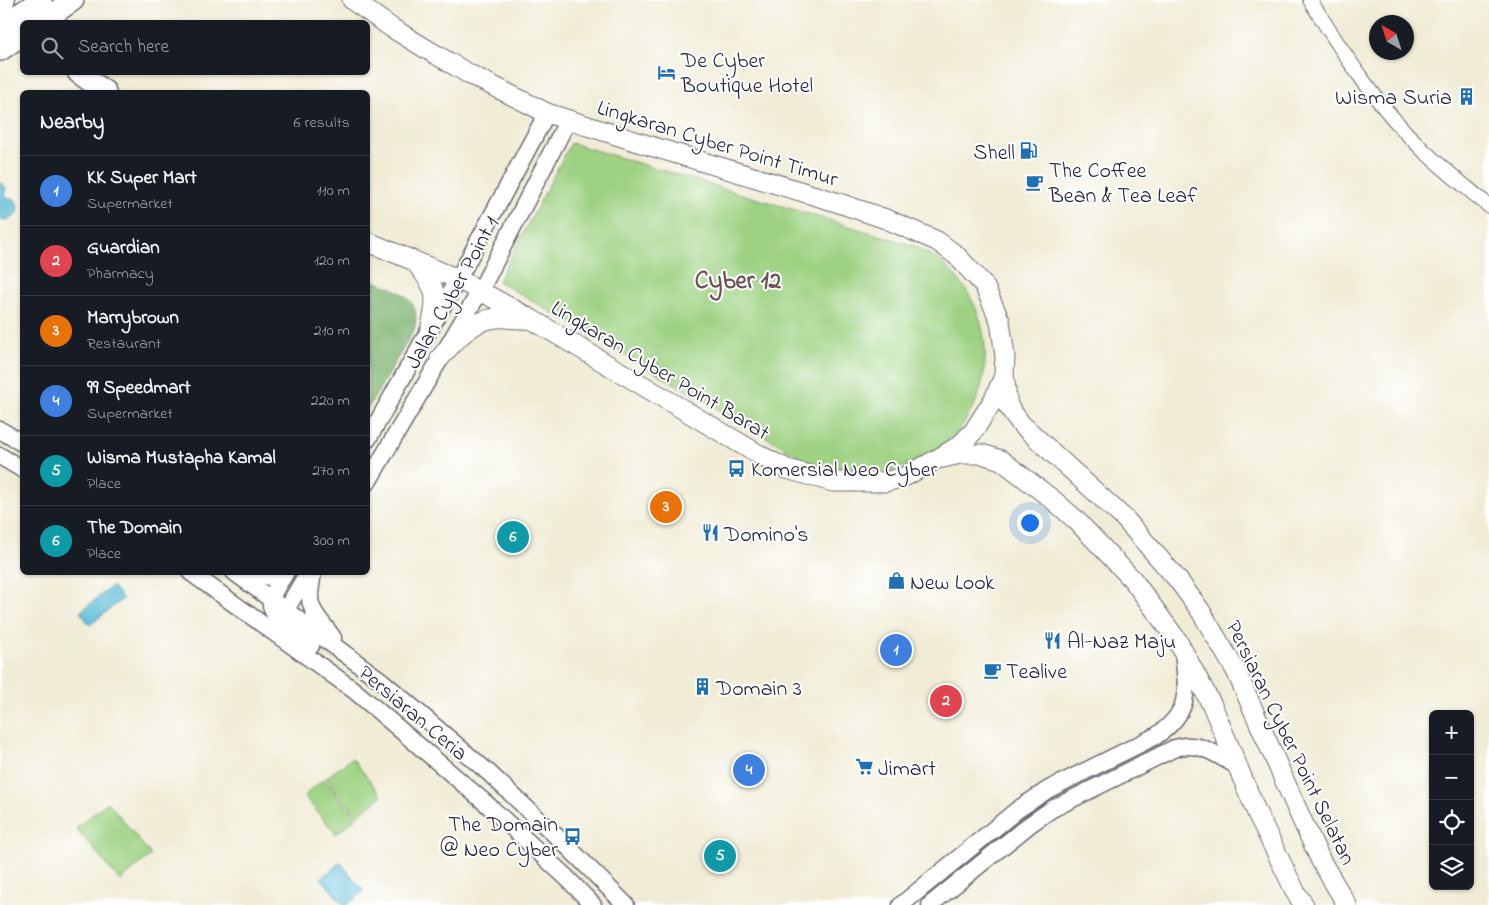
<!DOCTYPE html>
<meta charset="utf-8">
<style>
:root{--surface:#171b24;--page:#242831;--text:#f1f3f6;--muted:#9ea1a6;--line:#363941;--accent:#1a73e8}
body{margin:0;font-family:"Indie Flower",sans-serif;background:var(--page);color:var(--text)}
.controls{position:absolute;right:15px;bottom:15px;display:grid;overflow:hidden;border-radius:8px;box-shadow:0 1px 4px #0004}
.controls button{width:45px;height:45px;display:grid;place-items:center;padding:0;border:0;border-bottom:1px solid var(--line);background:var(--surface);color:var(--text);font:25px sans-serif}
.compass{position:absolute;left:1369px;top:15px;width:45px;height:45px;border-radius:50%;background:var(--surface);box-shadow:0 1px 4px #0004;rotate:321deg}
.you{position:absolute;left:1029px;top:522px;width:18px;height:18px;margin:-12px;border:4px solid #fff;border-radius:50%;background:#1a73e8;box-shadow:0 0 0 8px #1a73e833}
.badge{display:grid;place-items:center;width:32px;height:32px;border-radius:50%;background:var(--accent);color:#fff;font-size:16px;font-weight:700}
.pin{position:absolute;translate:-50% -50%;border:2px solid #fff;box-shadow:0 1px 5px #0006}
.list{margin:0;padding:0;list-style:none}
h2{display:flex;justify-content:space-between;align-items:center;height:65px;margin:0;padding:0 20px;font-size:21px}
h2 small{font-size:16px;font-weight:400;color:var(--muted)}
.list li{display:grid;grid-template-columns:32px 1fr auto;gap:15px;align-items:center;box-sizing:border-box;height:70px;padding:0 20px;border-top:1px solid var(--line)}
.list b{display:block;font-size:19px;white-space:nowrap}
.list p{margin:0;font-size:16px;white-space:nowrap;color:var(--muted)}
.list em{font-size:16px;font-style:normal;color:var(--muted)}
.icon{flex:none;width:28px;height:28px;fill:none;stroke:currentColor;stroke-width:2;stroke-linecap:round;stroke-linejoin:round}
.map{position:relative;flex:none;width:1489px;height:905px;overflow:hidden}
.search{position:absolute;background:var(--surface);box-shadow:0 1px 4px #0004;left:20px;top:20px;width:350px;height:55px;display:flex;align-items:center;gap:12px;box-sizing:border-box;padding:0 18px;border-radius:8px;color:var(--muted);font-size:19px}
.panel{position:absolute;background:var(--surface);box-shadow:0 1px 4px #0004;left:20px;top:90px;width:350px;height:485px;border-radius:8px}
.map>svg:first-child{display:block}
.green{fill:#9ed282;stroke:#607a5e}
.forest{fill:#7eb470;stroke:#506b56}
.water{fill:#58bbd7;stroke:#3d6e89}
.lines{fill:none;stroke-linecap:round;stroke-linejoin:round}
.minor-casing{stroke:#6a6971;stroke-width:16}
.tertiary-casing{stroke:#6a6971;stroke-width:19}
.secondary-casing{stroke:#6a6971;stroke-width:21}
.primary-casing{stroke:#6a6971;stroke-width:24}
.minor{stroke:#fff;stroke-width:14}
.tertiary{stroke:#fff;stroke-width:16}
.secondary{stroke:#fff;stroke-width:19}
.primary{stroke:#fff;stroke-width:21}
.labels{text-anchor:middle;stroke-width:4;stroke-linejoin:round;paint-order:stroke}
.poi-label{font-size:22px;fill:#22223b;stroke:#fff;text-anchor:start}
.street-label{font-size:22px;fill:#22223b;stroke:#fff}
.quarter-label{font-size:25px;font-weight:bold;fill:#6f5258;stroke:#fff}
</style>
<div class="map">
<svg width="1489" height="905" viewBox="0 0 1489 905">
<rect width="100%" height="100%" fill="#fff"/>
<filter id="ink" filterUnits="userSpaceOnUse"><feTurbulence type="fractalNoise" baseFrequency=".02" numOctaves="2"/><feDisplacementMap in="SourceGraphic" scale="10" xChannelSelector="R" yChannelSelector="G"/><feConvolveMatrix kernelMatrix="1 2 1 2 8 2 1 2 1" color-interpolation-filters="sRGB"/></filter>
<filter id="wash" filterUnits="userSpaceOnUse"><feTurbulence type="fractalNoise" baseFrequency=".0096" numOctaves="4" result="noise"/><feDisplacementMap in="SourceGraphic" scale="20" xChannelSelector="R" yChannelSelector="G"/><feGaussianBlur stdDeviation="1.12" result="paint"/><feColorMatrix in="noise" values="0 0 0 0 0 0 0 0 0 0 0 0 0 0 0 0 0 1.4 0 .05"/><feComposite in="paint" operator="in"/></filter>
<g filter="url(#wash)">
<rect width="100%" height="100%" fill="#f0ecd5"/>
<path class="green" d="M571,143L912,245C924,251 937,258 947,267C987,304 997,366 970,413C963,425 954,440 942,448C934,452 926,456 918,460C899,469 886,476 864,476C845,476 827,469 809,462L498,281Z
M352,758L382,796L357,816L326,778Z
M324,779L356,818L336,834L304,796Z
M108,802L151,855L120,881L76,828Z"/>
<path class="forest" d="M368,279C392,288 424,295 414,330L368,408Z"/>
<path class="water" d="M0,183H2L6,187L5,195L8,199H15C23,213 15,220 0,220Z
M112,586L123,599L90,625L80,612Z
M340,862L364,891L347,905H343L321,878Z"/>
</g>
<g filter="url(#ink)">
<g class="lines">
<defs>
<path id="minor" d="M1310,0C1343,53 1377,106 1422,149C1443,169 1466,187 1489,206"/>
<path id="tertiary" d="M0,430L22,443
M368,439L458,279L547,113
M0,456L22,469
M368,482L480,291L568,120
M190,572L355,691L489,806L567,878L593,905
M234,572L383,682L489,773L569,848L626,905
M245,572L269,577L280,572
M286,572C281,581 273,591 271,600C267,617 299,637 311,646
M313,572C312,581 310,588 310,597C310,613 325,625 333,638
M278,615L286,610L308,572
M901,905L1017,810L1049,789L1156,736C1192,711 1187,691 1183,652
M930,905L1029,825L1052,809L1175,748C1200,740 1218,756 1239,767"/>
<path id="secondary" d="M352,0L392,28L423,47L469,74L547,113L644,144L836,202L886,219L937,241L956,255L984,285L1000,321L1005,356L1004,375L1008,406L1021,424L1125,519L1178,580L1200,610L1236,671L1301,818L1321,861L1347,905
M368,242L458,279L480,291L531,319L763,457L787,469L833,482H885L904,477L939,458L960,445L973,432L994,399L1004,376
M416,263C436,288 439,294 431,326
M440,358C454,341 472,320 496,318C506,317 517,320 527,319
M943,458L960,454H982L1001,460L1052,499L1076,520L1133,580L1177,640L1212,705L1257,813L1296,893L1304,905"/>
<path id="primary" d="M0,9L4,0
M41,22L73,0
M0,27L41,0
M0,50L22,35
M78,72L105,92"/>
</defs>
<use href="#minor" class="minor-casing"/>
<use href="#tertiary" class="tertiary-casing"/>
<use href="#secondary" class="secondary-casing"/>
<use href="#primary" class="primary-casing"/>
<use href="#minor" class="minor"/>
<use href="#tertiary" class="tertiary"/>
<use href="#secondary" class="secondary"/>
<use href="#primary" class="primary"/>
</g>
</g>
<defs>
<symbol id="hotel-bare" viewBox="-9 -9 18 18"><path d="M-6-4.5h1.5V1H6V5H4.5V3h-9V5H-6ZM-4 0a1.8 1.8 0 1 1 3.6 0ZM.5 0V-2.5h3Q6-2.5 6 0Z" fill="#1f6fb2" stroke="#fff" stroke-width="2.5" paint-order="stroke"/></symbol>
<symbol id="building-bare" viewBox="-9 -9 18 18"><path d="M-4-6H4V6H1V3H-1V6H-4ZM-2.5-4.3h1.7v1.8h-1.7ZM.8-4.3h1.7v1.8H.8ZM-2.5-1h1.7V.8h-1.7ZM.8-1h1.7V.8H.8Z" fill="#1f6fb2" stroke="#fff" stroke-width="2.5" paint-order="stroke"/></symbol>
<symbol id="fuel-bare" viewBox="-9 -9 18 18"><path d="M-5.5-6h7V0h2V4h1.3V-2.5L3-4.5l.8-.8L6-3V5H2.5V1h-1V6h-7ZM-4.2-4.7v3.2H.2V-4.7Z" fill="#1f6fb2" stroke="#fff" stroke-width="2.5" paint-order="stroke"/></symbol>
<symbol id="cafe-bare" viewBox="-9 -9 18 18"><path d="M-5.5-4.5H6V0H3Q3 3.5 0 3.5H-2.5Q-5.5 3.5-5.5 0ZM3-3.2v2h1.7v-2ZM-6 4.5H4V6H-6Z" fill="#1f6fb2" stroke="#fff" stroke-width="2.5" paint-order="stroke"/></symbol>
<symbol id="bus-bare" viewBox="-9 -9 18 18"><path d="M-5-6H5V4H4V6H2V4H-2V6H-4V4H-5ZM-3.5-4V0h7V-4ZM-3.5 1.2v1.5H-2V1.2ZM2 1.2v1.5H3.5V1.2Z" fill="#1f6fb2" stroke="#fff" stroke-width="2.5" paint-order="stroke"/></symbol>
<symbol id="restaurant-bare" viewBox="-9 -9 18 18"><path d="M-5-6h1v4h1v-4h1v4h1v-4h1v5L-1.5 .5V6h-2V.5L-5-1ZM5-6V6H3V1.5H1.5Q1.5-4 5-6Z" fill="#1f6fb2" stroke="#fff" stroke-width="2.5" paint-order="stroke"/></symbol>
<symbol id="shop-bare" viewBox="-9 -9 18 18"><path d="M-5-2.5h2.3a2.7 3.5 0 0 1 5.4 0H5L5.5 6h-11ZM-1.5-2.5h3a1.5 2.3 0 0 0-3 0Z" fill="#1f6fb2" stroke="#fff" stroke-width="2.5" paint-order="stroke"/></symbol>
<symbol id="supermarket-bare" viewBox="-9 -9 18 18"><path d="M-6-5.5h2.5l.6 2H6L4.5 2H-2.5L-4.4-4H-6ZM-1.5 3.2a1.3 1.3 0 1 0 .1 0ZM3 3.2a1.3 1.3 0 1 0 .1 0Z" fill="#1f6fb2" stroke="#fff" stroke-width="2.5" paint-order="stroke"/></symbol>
</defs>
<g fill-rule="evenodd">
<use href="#hotel-bare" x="654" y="60" width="25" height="25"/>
<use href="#building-bare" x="1454" y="84" width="25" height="25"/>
<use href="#fuel-bare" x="1016" y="138" width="25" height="25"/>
<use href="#cafe-bare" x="1022" y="170" width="25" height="25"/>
<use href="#bus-bare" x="724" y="456" width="25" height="25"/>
<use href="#restaurant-bare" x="698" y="520" width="25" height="25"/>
<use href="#shop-bare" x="884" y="568" width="25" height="25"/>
<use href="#restaurant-bare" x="1040" y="628" width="25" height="25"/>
<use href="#cafe-bare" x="980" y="658" width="25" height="25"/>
<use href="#building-bare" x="690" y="674" width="25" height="25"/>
<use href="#supermarket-bare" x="852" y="754" width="25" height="25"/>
<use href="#bus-bare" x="560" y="824" width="25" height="25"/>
</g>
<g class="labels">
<g class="poi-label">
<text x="681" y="67">De Cyber<tspan x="681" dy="25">Boutique Hotel</tspan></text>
<text x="1452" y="104" text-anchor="end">Wisma Suria</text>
<text x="1015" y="159" text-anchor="end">Shell</text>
<text x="1049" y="177">The Coffee<tspan x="1049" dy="25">Bean &amp; Tea Leaf</tspan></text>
<text x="751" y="476">Komersial Neo Cyber</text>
<text x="724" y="541">Domino's</text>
<text x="910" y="589">New Look</text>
<text x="1067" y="648">Al-Naz Maju</text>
<text x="1006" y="678">Tealive</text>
<text x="716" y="695">Domain 3</text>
<text x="878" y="775">Jimart</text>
<text x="558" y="831" text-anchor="end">The Domain<tspan x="558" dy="25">@ Neo Cyber</tspan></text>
</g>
<g class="street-label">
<text transform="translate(718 142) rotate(17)" y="8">Lingkaran Cyber Point Timur</text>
<text transform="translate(451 292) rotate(-61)" y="8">Jalan Cyber Point 1</text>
<text transform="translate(661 369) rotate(31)" y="8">Lingkaran Cyber Point Barat</text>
<text transform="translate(414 712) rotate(40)" y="8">Persiaran Ceria</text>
<text transform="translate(1292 742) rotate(64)" y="8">Persiaran Cyber Point Selatan</text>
</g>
<g class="quarter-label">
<text x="738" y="288">Cyber 12</text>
</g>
</g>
</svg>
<div class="controls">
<button>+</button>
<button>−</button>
<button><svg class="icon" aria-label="locate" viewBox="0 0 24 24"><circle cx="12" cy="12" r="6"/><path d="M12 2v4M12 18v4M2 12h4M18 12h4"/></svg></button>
<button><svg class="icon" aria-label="layers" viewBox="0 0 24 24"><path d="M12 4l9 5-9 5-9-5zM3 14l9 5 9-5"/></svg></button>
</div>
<svg class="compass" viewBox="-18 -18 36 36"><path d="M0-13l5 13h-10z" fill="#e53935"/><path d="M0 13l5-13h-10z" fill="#9ea1a6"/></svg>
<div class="you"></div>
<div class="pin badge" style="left:896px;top:650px;background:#3f7fe0">1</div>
<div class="pin badge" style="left:946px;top:701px;background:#e0444e">2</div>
<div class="pin badge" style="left:666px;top:507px;background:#e8710a">3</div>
<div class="pin badge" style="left:749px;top:770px;background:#3f7fe0">4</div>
<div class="pin badge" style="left:720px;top:856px;background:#0f9aa8">5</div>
<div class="pin badge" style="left:513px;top:537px;background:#0f9aa8">6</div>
<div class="search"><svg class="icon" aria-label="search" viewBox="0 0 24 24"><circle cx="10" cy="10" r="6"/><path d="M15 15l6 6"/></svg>Search here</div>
<section class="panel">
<h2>Nearby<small>6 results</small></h2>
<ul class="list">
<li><span class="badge" style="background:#3f7fe0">1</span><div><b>KK Super Mart</b><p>Supermarket</p></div><em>110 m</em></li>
<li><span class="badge" style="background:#e0444e">2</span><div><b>Guardian</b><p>Pharmacy</p></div><em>120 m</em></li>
<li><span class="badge" style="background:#e8710a">3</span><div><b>Marrybrown</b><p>Restaurant</p></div><em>210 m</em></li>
<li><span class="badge" style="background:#3f7fe0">4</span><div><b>99 Speedmart</b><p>Supermarket</p></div><em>220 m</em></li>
<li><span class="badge" style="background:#0f9aa8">5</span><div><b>Wisma Mustapha Kamal</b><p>Place</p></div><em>270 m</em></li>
<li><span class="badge" style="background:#0f9aa8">6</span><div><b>The Domain</b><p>Place</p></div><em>300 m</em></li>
</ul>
</section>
</div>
